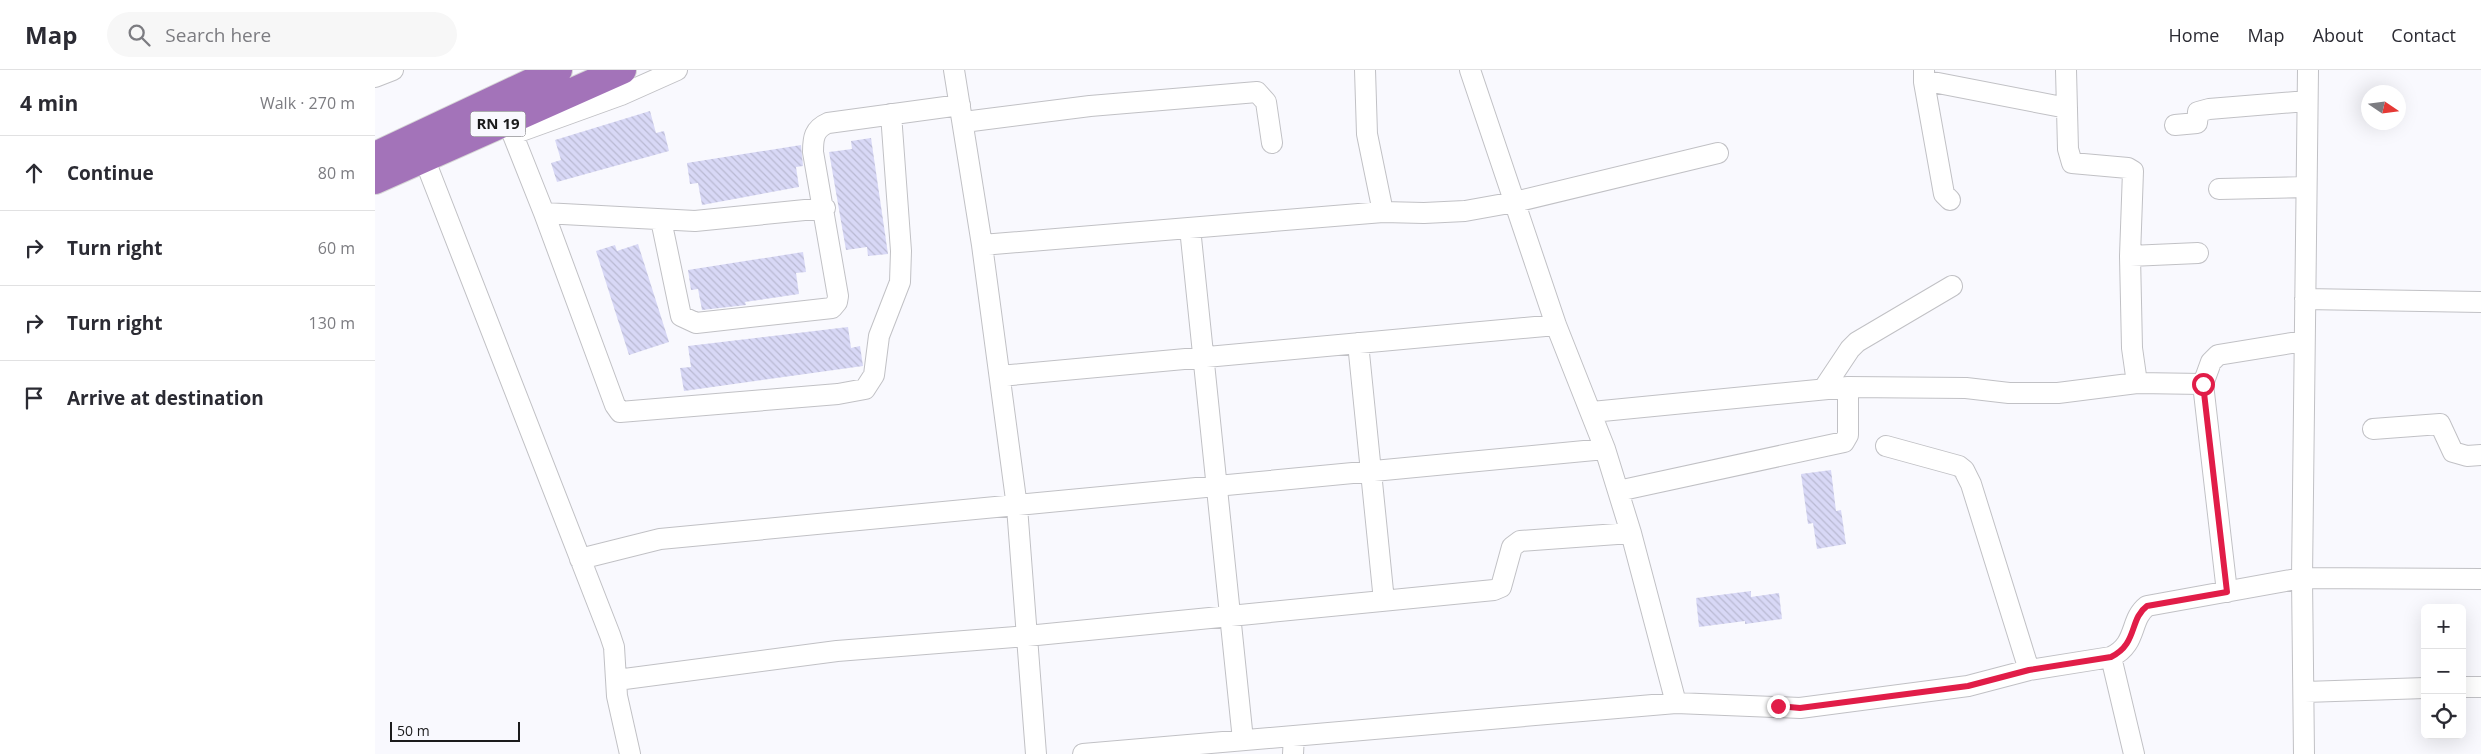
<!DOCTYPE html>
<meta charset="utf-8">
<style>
:root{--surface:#fff;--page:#f7f7f7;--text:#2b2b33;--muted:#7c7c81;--line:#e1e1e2}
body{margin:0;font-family:"Open Sans",sans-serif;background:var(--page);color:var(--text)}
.controls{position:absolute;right:15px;bottom:15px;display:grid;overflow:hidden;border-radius:8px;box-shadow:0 5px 20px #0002}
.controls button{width:45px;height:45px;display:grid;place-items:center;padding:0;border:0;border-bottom:1px solid var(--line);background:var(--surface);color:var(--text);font:25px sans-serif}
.compass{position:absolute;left:1986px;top:15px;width:45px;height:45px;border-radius:50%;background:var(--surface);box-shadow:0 5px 20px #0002;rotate:103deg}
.scale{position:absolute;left:15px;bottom:12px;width:130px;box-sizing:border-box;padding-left:5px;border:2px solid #1b1b1c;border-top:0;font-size:14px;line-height:18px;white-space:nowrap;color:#1b1b1c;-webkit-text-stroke:4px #f9f9fe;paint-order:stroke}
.stop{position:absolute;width:15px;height:15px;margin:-11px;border:4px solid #e11d48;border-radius:50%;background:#fff}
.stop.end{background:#e11d48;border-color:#fff;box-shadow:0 1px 5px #0008}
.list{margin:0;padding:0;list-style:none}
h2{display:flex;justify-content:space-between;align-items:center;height:65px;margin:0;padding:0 20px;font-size:21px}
h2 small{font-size:16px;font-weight:400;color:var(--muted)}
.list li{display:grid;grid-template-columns:32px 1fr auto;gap:15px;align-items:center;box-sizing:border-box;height:75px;padding:0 20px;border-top:1px solid var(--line)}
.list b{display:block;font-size:19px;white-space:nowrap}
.list em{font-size:16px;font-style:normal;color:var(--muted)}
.icon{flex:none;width:28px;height:28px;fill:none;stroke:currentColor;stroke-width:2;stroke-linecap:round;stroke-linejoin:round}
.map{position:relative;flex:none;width:2106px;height:684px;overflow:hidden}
header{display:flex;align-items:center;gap:30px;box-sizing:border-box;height:70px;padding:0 25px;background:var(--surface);border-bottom:1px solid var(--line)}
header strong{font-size:24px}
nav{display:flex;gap:28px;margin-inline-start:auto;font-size:18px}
.search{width:350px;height:45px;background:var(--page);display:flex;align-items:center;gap:12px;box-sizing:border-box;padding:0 18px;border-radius:28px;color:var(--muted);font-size:19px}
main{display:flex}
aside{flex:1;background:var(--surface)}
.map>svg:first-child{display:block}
.building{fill:url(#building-back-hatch)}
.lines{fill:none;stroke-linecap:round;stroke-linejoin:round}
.minor-casing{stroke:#c1c1c5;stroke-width:22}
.highway-casing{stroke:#d6d6d6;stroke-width:30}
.minor{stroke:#fff;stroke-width:20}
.highway{stroke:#a373b9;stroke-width:28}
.route{stroke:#e11d48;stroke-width:6}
.labels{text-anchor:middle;stroke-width:5;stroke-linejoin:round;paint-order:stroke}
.shield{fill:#f9f9fe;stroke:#5e5e60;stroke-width:1}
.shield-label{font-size:15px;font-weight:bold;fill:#1b1b1c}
</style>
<header>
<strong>Map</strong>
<div class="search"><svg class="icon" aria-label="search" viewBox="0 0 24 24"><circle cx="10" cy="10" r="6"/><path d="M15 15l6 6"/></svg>Search here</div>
<nav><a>Home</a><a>Map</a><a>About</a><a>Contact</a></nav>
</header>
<main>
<aside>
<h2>4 min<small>Walk · 270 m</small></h2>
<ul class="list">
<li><svg class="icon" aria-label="ahead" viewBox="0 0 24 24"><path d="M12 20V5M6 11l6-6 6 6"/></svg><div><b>Continue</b></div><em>80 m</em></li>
<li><svg class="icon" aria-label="right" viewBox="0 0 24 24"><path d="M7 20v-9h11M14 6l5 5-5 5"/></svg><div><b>Turn right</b></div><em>60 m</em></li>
<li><svg class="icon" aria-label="right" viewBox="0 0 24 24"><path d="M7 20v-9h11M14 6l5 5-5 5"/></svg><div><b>Turn right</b></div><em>130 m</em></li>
<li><svg class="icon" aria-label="arrive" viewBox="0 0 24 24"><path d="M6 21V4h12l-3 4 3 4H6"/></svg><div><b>Arrive at destination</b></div></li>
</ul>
</aside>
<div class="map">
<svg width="2106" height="684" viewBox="0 0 2106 684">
<defs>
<pattern id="building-back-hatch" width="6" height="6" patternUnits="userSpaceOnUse" patternTransform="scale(1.25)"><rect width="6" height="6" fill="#d8d8f6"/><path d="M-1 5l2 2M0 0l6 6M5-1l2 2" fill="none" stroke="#b9b9d2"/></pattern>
</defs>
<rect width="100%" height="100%" fill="#f9f9fe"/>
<path class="building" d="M275,41L281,63L289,61L294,81L182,112L176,93L186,90L180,70Z
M496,68L513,184L493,186L492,177L471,180L454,82L477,79L476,71Z
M426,75L428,96L421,97L424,117L327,135L323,113L315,114L312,93Z
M263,174L294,272L254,285L221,181L240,175L242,181Z
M428,182L431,202L421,203L424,224L370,232L371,235L327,240L323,219L316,220L313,200Z
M473,257L476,278L485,276L488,296L309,321L305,298L316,297L313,276Z
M1456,400L1461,441L1466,440L1471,474L1442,479L1438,453L1433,454L1426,404Z
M1376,521V527L1404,523L1407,549L1370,554V551L1324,557L1321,528Z"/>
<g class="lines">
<defs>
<path id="minor" d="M579,0L607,175L642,437L661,684
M1095,0L1181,255L1230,379L1256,463L1301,633L1425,638L1593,616L1654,600L1736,587C1763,574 1754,550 1772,536L1927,508L2106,509
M1549,0V12L1563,13L1692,38
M1691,0L1693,79L1697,93L1753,98L1758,101L1755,186L1757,278L1762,313L1828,314
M0,7L18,0
M1549,12L1569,124L1575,130
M132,50L169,143L320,151L450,138
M589,52L715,36L882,22L891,32L897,73
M1800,55L1822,53L1823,42L1834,39L1932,31
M138,64L246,25L302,0
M49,88L235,565L239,577L242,626L255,684
M1844,119L1931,117
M1008,142L1049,143L1090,141L1140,132L1343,83
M169,143L240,335L245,342L463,324L490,319L499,305L504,266L525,212L526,181L516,44
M286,150L306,246L321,253L457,238L462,232L463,226L438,82C438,68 439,59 453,53L585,35
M815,158L868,670
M607,175L1008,142L992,64L990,0
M1755,186L1823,183
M1930,229L2106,232
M983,273L1009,531
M625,306L1181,255
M1449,318L1475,279L1482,272L1577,216
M1217,342L1473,317L1591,318L1634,323H1683L1762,313
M1998,359L2065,354L2078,382L2092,386L2106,385
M1511,376L1584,396L1589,400L1596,414L1654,600
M1243,421L1469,372L1473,365V317
M205,489L285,469L1230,379
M1852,522L1828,314L1836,292L1843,285L1929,271
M1736,587L1759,684
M242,610L462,581L652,566L1119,520L1126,517L1137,477L1145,471L1256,463
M2087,617H2106
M1930,622L2050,618
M708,684L1301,633
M918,684L919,666
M1929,684L1927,508L1933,0"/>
<path id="highway" d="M0,86L183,0
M0,110L247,0"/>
</defs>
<use href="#minor" class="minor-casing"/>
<use href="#highway" class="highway-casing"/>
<use href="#minor" class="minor"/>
<use href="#highway" class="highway"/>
</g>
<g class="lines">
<path class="route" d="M1403,636L1425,638L1593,616L1654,600L1736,587C1763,574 1754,549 1772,536L1852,522L1828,314"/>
</g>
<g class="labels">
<rect class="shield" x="95.5" y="41.5" width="55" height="25" rx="4"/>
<g class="shield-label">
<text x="123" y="59">RN 19</text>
</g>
</g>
</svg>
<div class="controls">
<button>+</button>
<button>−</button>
<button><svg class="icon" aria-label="locate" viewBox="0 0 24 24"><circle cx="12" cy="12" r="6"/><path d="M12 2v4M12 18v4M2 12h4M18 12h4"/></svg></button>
</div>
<svg class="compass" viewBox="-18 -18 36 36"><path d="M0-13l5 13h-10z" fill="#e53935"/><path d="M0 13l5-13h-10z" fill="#7c7c81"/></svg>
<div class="scale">50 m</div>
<div class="stop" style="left:1828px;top:314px"></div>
<div class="stop end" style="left:1403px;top:636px"></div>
</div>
</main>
